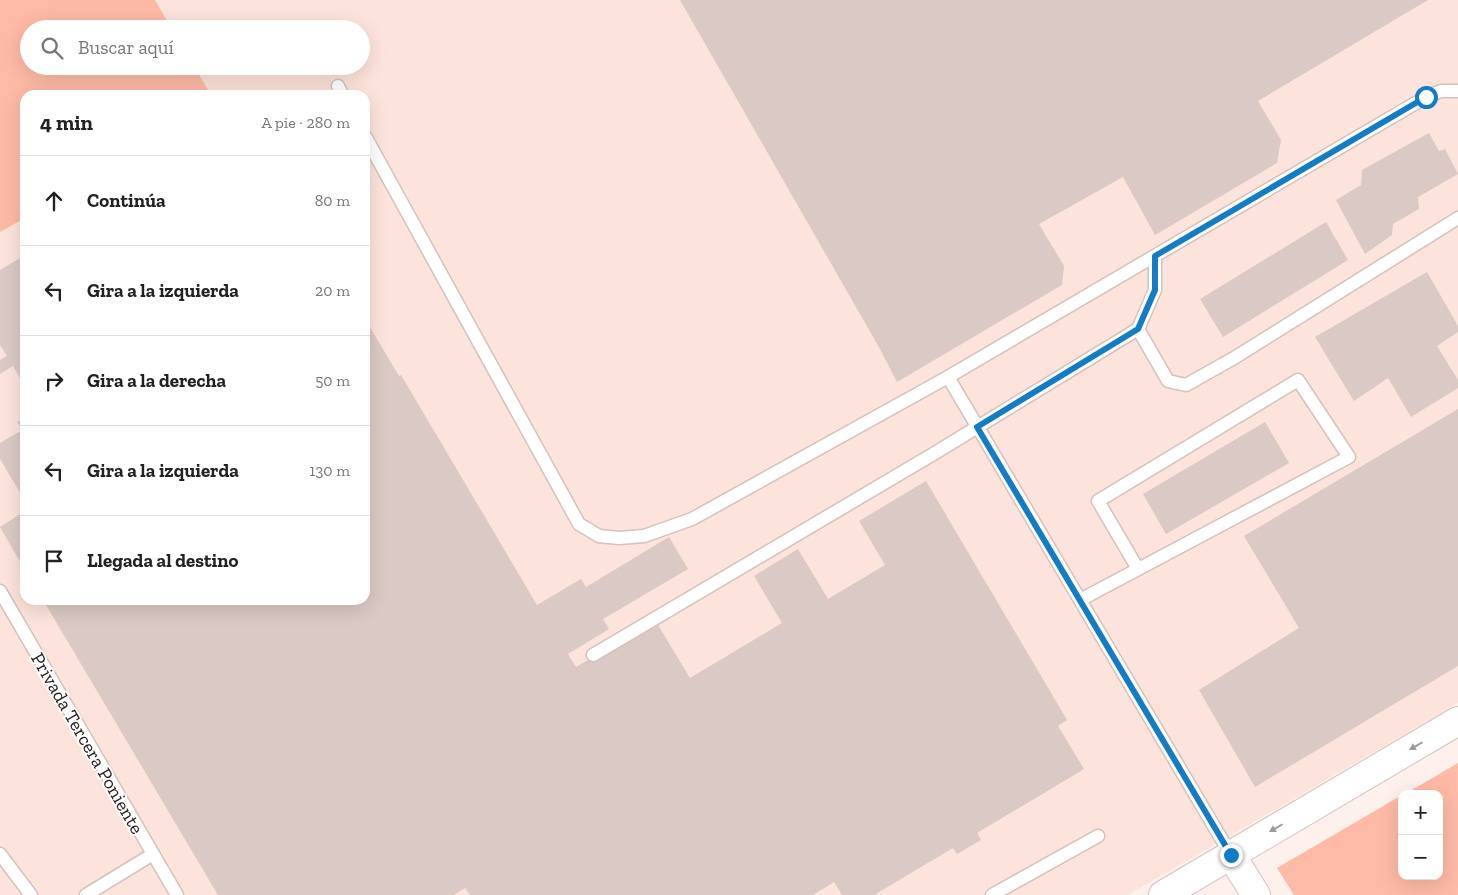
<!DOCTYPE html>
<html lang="es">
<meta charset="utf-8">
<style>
:root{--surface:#fff;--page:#f2f2f2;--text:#222;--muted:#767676;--line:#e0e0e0}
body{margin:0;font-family:"Zilla Slab",serif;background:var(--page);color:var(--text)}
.controls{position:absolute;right:15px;bottom:15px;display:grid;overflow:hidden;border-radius:10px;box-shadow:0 5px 20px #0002}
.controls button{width:45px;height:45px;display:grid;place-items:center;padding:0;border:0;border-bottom:1px solid var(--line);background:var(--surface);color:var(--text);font:25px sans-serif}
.stop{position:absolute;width:15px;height:15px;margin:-11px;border:4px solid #127cc7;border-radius:50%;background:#fff}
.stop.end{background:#127cc7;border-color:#fff;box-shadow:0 1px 5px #0008}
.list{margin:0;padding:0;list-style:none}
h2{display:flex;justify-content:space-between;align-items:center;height:65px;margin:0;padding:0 20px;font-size:21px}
h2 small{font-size:16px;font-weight:400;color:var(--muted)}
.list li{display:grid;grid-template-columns:32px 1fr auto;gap:15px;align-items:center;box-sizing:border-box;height:90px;padding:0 20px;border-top:1px solid var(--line)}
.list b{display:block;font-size:19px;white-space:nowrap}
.list em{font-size:16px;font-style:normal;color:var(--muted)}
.icon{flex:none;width:28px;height:28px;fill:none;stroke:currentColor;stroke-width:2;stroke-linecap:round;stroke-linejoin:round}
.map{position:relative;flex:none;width:1458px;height:895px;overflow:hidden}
.search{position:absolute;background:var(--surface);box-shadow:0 5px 20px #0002;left:20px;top:20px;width:350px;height:55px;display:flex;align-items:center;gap:12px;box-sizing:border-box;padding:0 18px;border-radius:28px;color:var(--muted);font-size:19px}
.panel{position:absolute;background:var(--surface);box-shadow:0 5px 20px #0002;left:20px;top:90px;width:350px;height:515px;border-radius:15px}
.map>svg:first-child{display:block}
.built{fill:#fce3db}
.green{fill:#fdbaa6}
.building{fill:#dac9c4}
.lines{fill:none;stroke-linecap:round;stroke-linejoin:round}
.lane-casing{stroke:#d3c2bd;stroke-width:15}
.secondary-casing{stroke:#d3c2bd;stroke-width:30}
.lane{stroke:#fff;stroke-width:12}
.secondary{stroke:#fff;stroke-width:28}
.oneway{fill:#9d9b9a}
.route{stroke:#127cc7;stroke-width:6}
.labels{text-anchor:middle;stroke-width:4;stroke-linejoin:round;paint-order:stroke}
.street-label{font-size:19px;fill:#26201e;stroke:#fff}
</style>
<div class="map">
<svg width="1458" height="895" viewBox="0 0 1458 895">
<rect width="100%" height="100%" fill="#fef0ec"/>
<path class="built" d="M155,0H1458V703L1128,895H0V232L25,218V600H365V95H211L194,66H361V29H172Z"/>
<path class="green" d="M0,0H155L172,29H29V66H194L211,95H25V218L0,232Z
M1458,763V895H1294L1277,868L1402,795V876H1439V794H1405Z"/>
<path class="building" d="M680,0H1428L1258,101L1281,140L1277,163L1155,235L1123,177L1039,224L1064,266L1062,285L897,382L880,349Z
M1429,133L1439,151L1445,149L1458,174L1418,197L1419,209L1393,224L1392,235L1365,254L1336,200L1361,185L1362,170Z
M1326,222L1348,260L1223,337L1200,299Z
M25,255V380L22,382L13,366L0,374V360L7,356L0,345V270Z
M1427,272L1458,326V332L1437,346L1458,380V388L1411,417L1388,378L1354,401L1315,337Z
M365,319L399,376L401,375L537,605L581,579L586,587L669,537L688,569L603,619L609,629L568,654L576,667L655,620L690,678L782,623L754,576L798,549L828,599L885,565L859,521L926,481L1067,720L1058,726L1084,769L977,833L981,840L957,854L953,848L874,895H842L834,882L813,895H470L465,888L453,895H218L43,600H365Z
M1458,409V666L1255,787L1199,690L1299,628L1244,536Z
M25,418V501L0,459V443L22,430L17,422Z
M1265,422L1289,463L1166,534L1143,494Z
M25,511V570L0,527Z"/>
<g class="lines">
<defs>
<path id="lane" d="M338,86L342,95
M365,136L579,524L599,536L619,538L644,536L692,519L948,377L1426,97L1441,91H1458
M1138,329L1168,381L1186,385L1234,358L1458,218
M948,377L1231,855
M0,591L177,895
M1080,600L1349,457L1298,380L1098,501L1138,569
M593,655L935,453L1138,329L1155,290V256
M0,854L31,895
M86,895L153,854
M992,895L1098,836"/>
<path id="secondary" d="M1231,855L1256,895
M1163,895L1458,721"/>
</defs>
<use href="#lane" class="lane-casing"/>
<use href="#secondary" class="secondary-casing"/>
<use href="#lane" class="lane"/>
<use href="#secondary" class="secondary"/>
</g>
<defs><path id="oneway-solid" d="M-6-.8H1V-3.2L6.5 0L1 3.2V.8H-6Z" transform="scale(1.25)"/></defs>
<g class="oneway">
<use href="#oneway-solid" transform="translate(1416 746) rotate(150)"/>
<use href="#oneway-solid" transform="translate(1276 828) rotate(150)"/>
</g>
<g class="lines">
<path class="route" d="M1231,855L977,427L1138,329L1155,290V256L1426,97"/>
</g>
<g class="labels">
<g class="street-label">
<text transform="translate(88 743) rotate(60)" y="7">Privada Tercera Poniente</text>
</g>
</g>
</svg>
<div class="controls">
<button>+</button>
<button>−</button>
</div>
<div class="stop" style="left:1426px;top:97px"></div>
<div class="stop end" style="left:1231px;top:855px"></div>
<div class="search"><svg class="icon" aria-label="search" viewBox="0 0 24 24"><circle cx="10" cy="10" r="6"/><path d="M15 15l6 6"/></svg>Buscar aquí</div>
<section class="panel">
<h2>4 min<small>A pie · 280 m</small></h2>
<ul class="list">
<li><svg class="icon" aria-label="ahead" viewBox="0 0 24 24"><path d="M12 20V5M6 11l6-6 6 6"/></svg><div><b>Continúa</b></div><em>80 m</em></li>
<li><svg class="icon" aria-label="left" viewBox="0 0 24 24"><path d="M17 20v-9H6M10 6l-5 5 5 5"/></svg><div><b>Gira a la izquierda</b></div><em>20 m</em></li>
<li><svg class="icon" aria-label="right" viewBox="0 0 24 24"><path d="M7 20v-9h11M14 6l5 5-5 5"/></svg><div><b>Gira a la derecha</b></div><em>50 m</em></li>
<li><svg class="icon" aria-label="left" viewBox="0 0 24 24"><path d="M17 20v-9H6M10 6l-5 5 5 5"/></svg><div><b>Gira a la izquierda</b></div><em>130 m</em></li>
<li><svg class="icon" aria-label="arrive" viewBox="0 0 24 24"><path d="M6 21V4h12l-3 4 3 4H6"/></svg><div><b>Llegada al destino</b></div></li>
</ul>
</section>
</div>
